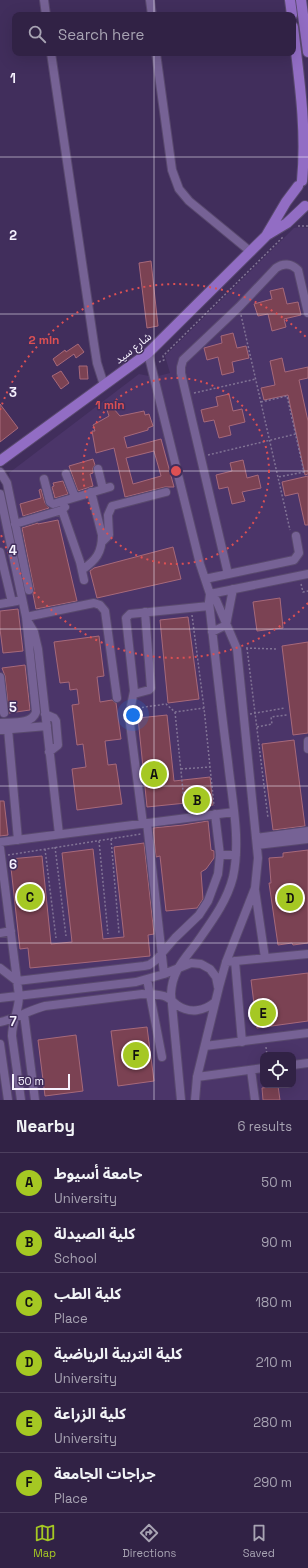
<!DOCTYPE html>
<meta charset="utf-8">
<style>
:root{--surface:#312245;--page:#392a4c;--text:#f1f3f6;--muted:#a8a4b3;--line:#4c3f5e;--accent:#a5c823}
body{margin:0;font-family:"Space Grotesk","Noto Sans Arabic",sans-serif;background:var(--page);color:var(--text)}
.controls{position:absolute;right:12px;bottom:12px;display:grid;overflow:hidden;border-radius:8px;box-shadow:0 4px 16px #0002}
.controls button{width:36px;height:36px;display:grid;place-items:center;padding:0;border:0;border-bottom:1px solid var(--line);background:var(--surface);color:var(--text);font:20px sans-serif}
.scale{position:absolute;left:12px;bottom:10px;width:58px;box-sizing:border-box;padding-left:4px;border:2px solid #f6f2fe;border-top:0;font-size:11px;line-height:14px;white-space:nowrap;color:#f6f2fe;-webkit-text-stroke:3px #412e5c;paint-order:stroke}
.you{position:absolute;left:133px;top:715px;width:14px;height:14px;margin:-10px;border:3px solid #fff;border-radius:50%;background:#1a73e8;box-shadow:0 0 0 6px #1a73e833}
.badge{display:grid;place-items:center;width:26px;height:26px;border-radius:50%;background:var(--accent);color:#111;font-size:13px;font-weight:700}
.pin{position:absolute;translate:-50% -50%;border:2px solid #fff;box-shadow:0 1px 4px #0006}
.list{margin:0;padding:0;list-style:none}
h2{display:flex;justify-content:space-between;align-items:center;height:52px;margin:0;padding:0 16px;font-size:17px}
h2 small{font-size:13px;font-weight:400;color:var(--muted)}
.list li{display:grid;grid-template-columns:26px 1fr auto;gap:12px;align-items:center;box-sizing:border-box;height:60px;padding:0 16px;border-top:1px solid var(--line)}
.list b{display:block;font-size:15px;white-space:nowrap}
.list p{margin:0;font-size:13px;white-space:nowrap;color:var(--muted)}
.list em{font-size:13px;font-style:normal;color:var(--muted)}
.icon{flex:none;width:22px;height:22px;fill:none;stroke:currentColor;stroke-width:2;stroke-linecap:round;stroke-linejoin:round}
.map{position:relative;flex:none;width:308px;height:1100px;overflow:hidden}
.search{position:absolute;background:var(--surface);box-shadow:0 4px 16px #0002;left:12px;right:12px;top:12px;height:44px;display:flex;align-items:center;gap:10px;box-sizing:border-box;padding:0 14px;border-radius:8px;color:var(--muted);font-size:15px}
.sheet{height:412px;background:var(--surface)}
nav{display:flex;justify-content:space-around;align-items:center;box-sizing:border-box;height:56px;border-top:1px solid var(--line);background:var(--surface);font-size:11px;color:var(--muted)}
nav a{display:grid;justify-items:center;gap:2px}
nav .on{color:var(--accent)}
.map>svg:first-child{display:block}
.built{fill:#4b3569;fill-rule:evenodd}
.building{fill:#7b4253;stroke:#a7697a;fill-rule:evenodd}
.lines{fill:none;stroke-linecap:round;stroke-linejoin:round}
.minor-casing{stroke:#59496e;stroke-width:10}
.major-casing{stroke:#59496e;stroke-width:12}
.path{stroke:#817395;stroke-width:1.5;stroke-dasharray:2 2;stroke-linecap:butt}
.minor{stroke:#766295;stroke-width:8}
.major{stroke:#926dc4;stroke-width:10}
.grid{fill:none;stroke:#f6f2fe;stroke-width:1;stroke-opacity:0.55}
.ring{fill:none;stroke:#dc5053;stroke-width:2;stroke-dasharray:2 4}
.labels{text-anchor:middle;stroke-width:3;stroke-linejoin:round;paint-order:stroke}
.street-label{font-size:11px;fill:#f6f2fe;stroke:#412e5c}
.grid-label{font-size:13px;text-anchor:middle;font-weight:bold;fill:#f6f2fe;stroke:#412e5c;stroke-width:3;stroke-linejoin:round;paint-order:stroke}
.centre{fill:#dc5053;stroke:#412e5c;stroke-width:2}
.ring-label{font-size:12px;text-anchor:middle;font-weight:bold;fill:#dc5053;stroke:#412e5c;stroke-width:3;stroke-linejoin:round;paint-order:stroke}
</style>
<div class="map">
<svg width="308" height="1100" viewBox="0 0 308 1100">
<rect width="100%" height="100%" fill="#412e5c"/>
<path class="built" d="M300,227L308,228V1100H0V493L12,490L9,473L139,374L154,377L170,373L165,356L290,232L294,228ZM263,1055H293V1085H263Z"/>
<path class="building" d="M151,261L158,326L147,328L139,263Z
M283,288L287,304L298,302L301,315L284,319L286,327L272,331L268,314L258,316L254,304L272,299L270,291Z
M233,333L237,348L246,346L249,358L232,362L234,372L222,375L218,357L207,360L204,348L222,343L221,336Z
M78,344L84,352L76,358L74,354L57,366L53,359L65,350L66,352Z
M282,358L285,372L308,367V378L299,380L308,421V474L305,475L288,395L264,400L261,388L275,385L270,361Z
M79,366H87L88,379H80Z
M61,371L69,383L61,389L52,376Z
M229,394L233,411L242,409L245,422L229,426L231,435L219,438L214,420L204,422L201,410L218,406L216,397Z
M0,404L18,428L0,442Z
M113,408L120,416L144,411L145,415L149,414L153,426L148,428V430L124,437L127,448L161,439L174,487H165L125,497L114,448L96,453L92,431H95L93,425L109,416L107,410ZM154,451L161,476L133,484L126,458Z
M93,459L95,465L93,468V473L90,474L93,486L78,491L69,466Z
M243,460L247,478L258,475L261,488L242,492L245,501L232,504L228,487L219,489L216,475L232,471L230,463Z
M308,476V525H305L298,493L285,496L282,482Z
M63,481L68,494L55,498L52,487L54,486L53,483Z
M41,489L45,503L49,508L23,516L20,504L41,498L39,490Z
M58,520L77,601L36,609L33,594L34,589L22,528L38,523V524Z
M173,547L181,579L97,598L90,571L94,568Z
M280,598L283,628L257,631L253,602Z
M18,609L23,651L3,653L0,629V611Z
M188,617L199,699L168,703L160,620Z
M99,636L104,676L97,677L100,702L112,700L116,703L121,739L105,741L108,765L116,764L122,804L77,810L72,769L86,767L83,744L77,745L72,705L79,704L77,689L70,690L69,682L60,683L54,642Z
M308,642V733L293,735L282,646Z
M25,665L30,710L9,713L5,676L2,668Z
M167,715L174,781L210,777L213,805L208,806L209,810L192,812V808L187,809L186,803L147,807L138,718Z
M294,740L305,826L273,830L262,744Z
M0,801H4L8,835L0,836Z
M208,821L211,850L214,851V858L206,869L201,872L203,899L197,908L166,911L160,856L156,857L153,828L183,825Z
M144,843L154,934L148,935L150,956L30,968L28,948L20,949L10,859L42,856L51,944L72,942L62,853L93,849L103,939L124,937L114,847Z
M308,850V943L293,945L292,943L278,945L269,883H271L269,858L283,857V853Z
M308,973V1021L257,1028L251,980Z
M147,1027L154,1081L118,1086L111,1031Z
M76,1035L83,1091L45,1096L38,1040Z
M278,1086L280,1100H263L262,1088Z"/>
<g class="lines">
<defs>
<path id="minor" d="M44,0L46,15
M150,0L152,15
M51,53L94,344L97,363L104,385
M156,53L172,170L179,189L189,201L251,252
M148,353L200,564L210,594L216,600L237,649L258,858L255,888L226,962L219,987L197,1077L195,1100
M98,469L103,489
M0,472L7,483L29,590
M66,474L75,497
M44,479L50,502L53,504L110,487
M0,494L26,617L36,712C32,725 11,722 0,723
M62,510L80,562L84,580
M15,524L62,510L65,507
M102,542L109,535L108,515L112,506L166,492
M0,552L12,602
M82,570C96,560 102,553 102,535L91,492
M228,574L181,373V367L183,360L239,307L276,268C283,263 291,263 298,270L308,313
M205,579L294,560L299,553L296,536
M210,594L308,574
M0,604L17,601
M26,617L94,603L100,605L105,611L117,698
M27,620L34,632L38,649L59,834
M212,632L226,625L233,589
M0,677L4,713
M134,694L149,690L151,688L145,612
M45,714L54,718L56,721L58,745L49,752
M8,729L18,840
M0,730L47,726
M308,741V749
M147,823L164,974
M143,824L129,716L134,691L126,618L130,614L209,606
M256,838L308,831
M0,842L234,812
M257,845L308,839
M0,848L19,996C19,1010 12,1022 12,1036L21,1100
M220,855H236
M255,890L265,958
M0,933L11,931
M235,961L242,1042
M226,962L308,954
M0,968L17,981L144,966L149,965L156,960L175,938L199,915L208,901L218,874L220,855L215,814
M147,979L162,1057
M0,998L136,982L164,974L191,963L201,964L210,969L216,977L218,987
M24,1014L35,1100
M0,1022C16,1019 29,1010 45,1006L142,994C149,994 157,994 164,996C170,998 173,1002 177,1005C190,1014 204,1011 215,1002
M0,1044L8,1100
M205,1046L308,1033
M293,1065L308,1063
M251,1070L255,1100
M197,1077L263,1068
M181,1100L171,994C172,970 185,959 198,941C212,921 227,901 233,877C241,840 232,800 228,762C221,709 215,656 209,602L210,594"/>
<path id="major" d="M290,0L292,15
M301,0L308,52
M293,27C299,78 307,129 302,181
M267,235L287,223L305,206
M0,461L148,353L266,236L286,202L298,186"/>
</defs>
<use href="#minor" class="minor-casing"/>
<use href="#major" class="major-casing"/>
<path class="path" d="M298,226H308
M241,315L290,530
M159,362L164,360L163,356L284,236
M194,393L256,379
M261,402L287,396L304,472L278,477
M208,455L296,434
M301,584L303,592L308,591
M192,615L204,708L214,806
M246,648L277,649
M247,648L268,818
M138,708L166,704L175,712L204,708
M175,712L185,811
M250,714L285,708
M257,727L272,724L271,717L287,715
M181,769L210,767
M111,839L119,933
M99,841L108,934
M55,847L66,936
M45,849L56,938
M8,855L141,834
M266,1047L267,1055"/>
<use href="#minor" class="minor"/>
<use href="#major" class="major"/>
</g>
<path class="grid" d="M154,0V15M154,53V1100M0,157H308M0,314H308M0,471H308M0,629H308M0,786H308M0,943H308"/>
<g class="ring">
<circle cx="176" cy="471" r="93"/>
<path d="M308 603A186 186 0 0 1 0 532M0 410A186 186 0 0 1 308 339"/>
</g>
<g class="labels">
<g class="street-label">
<text transform="translate(133 348) rotate(-38)" y="4">شارع سيد</text>
</g>
</g>
<g class="grid-label">
<text x="13" y="83">1</text>
<text x="13" y="240">2</text>
<text x="13" y="397">3</text>
<text x="13" y="555">4</text>
<text x="13" y="712">5</text>
<text x="13" y="869">6</text>
<text x="13" y="1026">7</text>
</g>
<circle cx="176" cy="471" r="6" class="centre"/>
<g class="ring-label">
<text x="44" y="344">2 min</text>
<text x="110" y="409">1 min</text>
</g>
</svg>
<div class="controls">
<button><svg class="icon" aria-label="locate" viewBox="0 0 24 24"><circle cx="12" cy="12" r="6"/><path d="M12 2v4M12 18v4M2 12h4M18 12h4"/></svg></button>
</div>
<div class="scale">50 m</div>
<div class="you"></div>
<div class="pin badge" style="left:154px;top:774px">A</div>
<div class="pin badge" style="left:197px;top:800px">B</div>
<div class="pin badge" style="left:30px;top:897px">C</div>
<div class="pin badge" style="left:290px;top:898px">D</div>
<div class="pin badge" style="left:263px;top:1013px">E</div>
<div class="pin badge" style="left:136px;top:1055px">F</div>
<div class="search"><svg class="icon" aria-label="search" viewBox="0 0 24 24"><circle cx="10" cy="10" r="6"/><path d="M15 15l6 6"/></svg>Search here</div>
</div>
<section class="sheet">
<h2>Nearby<small>6 results</small></h2>
<ul class="list">
<li><span class="badge">A</span><div><b>جامعة أسيوط</b><p>University</p></div><em>50 m</em></li>
<li><span class="badge">B</span><div><b>كلية الصيدلة</b><p>School</p></div><em>90 m</em></li>
<li><span class="badge">C</span><div><b>كلية الطب</b><p>Place</p></div><em>180 m</em></li>
<li><span class="badge">D</span><div><b>كلية التربية الرياضية</b><p>University</p></div><em>210 m</em></li>
<li><span class="badge">E</span><div><b>كلية الزراعة</b><p>University</p></div><em>280 m</em></li>
<li><span class="badge">F</span><div><b>جراجات الجامعة</b><p>Place</p></div><em>290 m</em></li>
</ul>
</section>
<nav>
<a class="on"><svg class="icon" aria-label="map" viewBox="0 0 24 24"><path d="M3 6l6-2 6 2 6-2v14l-6 2-6-2-6 2zM9 4v14M15 6v14"/></svg>Map</a>
<a><svg class="icon" aria-label="directions" viewBox="0 0 24 24"><path d="M12 3l9 9-9 9-9-9zM9 14v-3h6M13 9l2 2-2 2"/></svg>Directions</a>
<a><svg class="icon" aria-label="saved" viewBox="0 0 24 24"><path d="M7 4h10v16l-5-4-5 4z"/></svg>Saved</a>
</nav>
